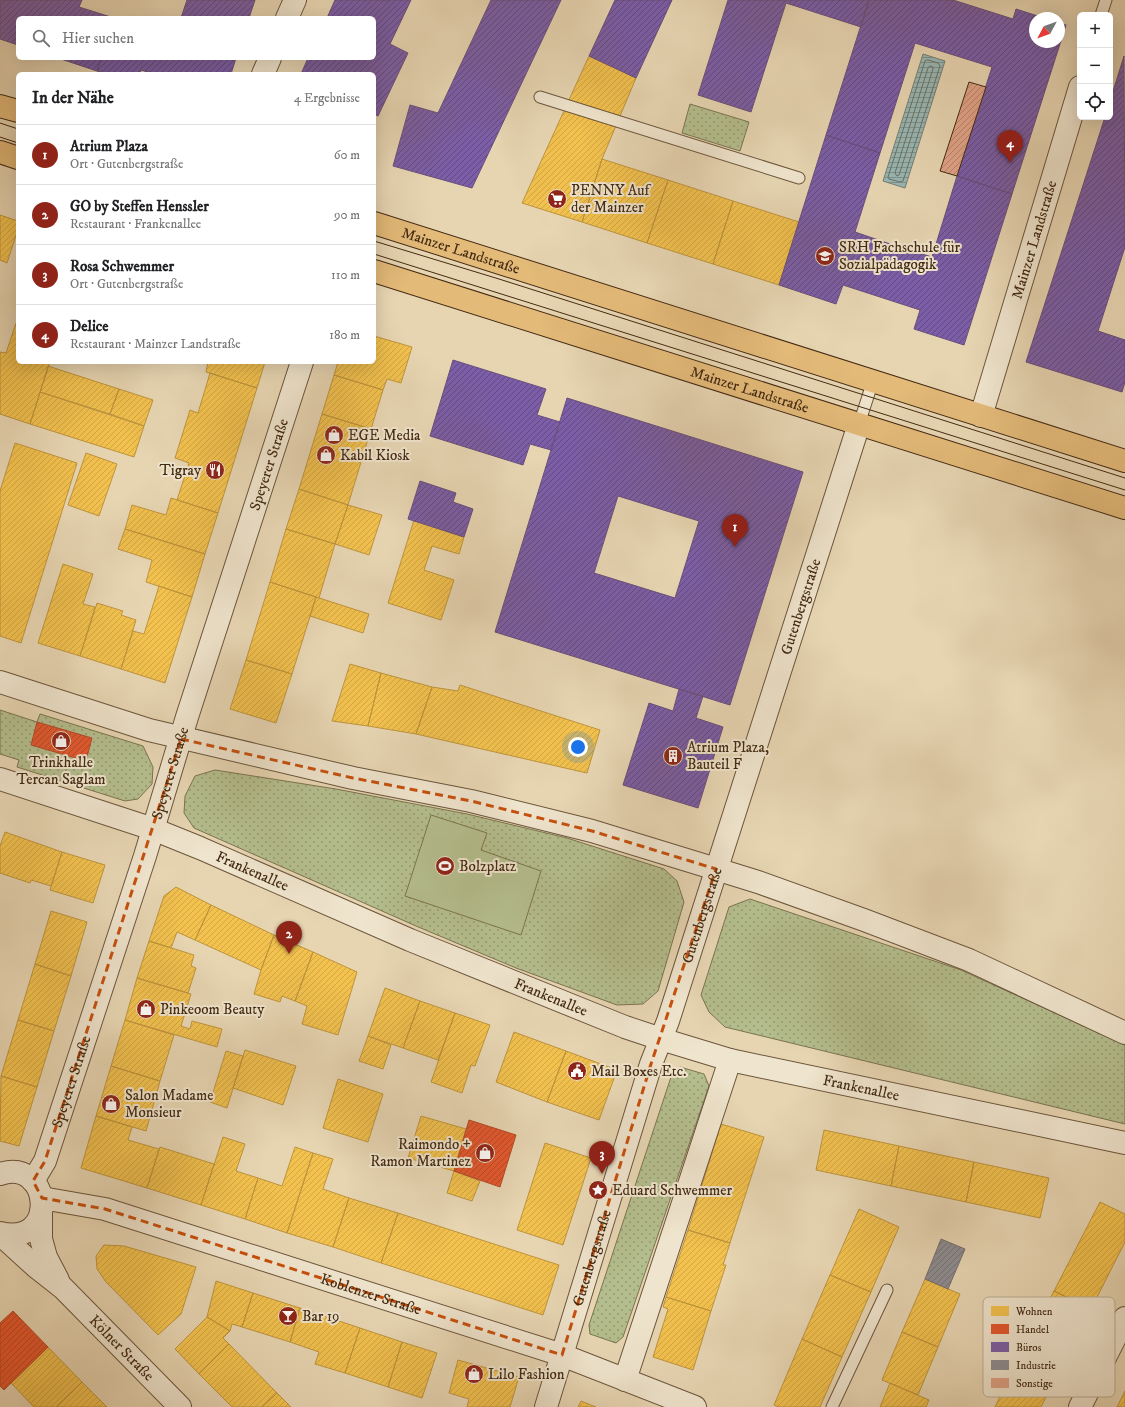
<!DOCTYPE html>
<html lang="de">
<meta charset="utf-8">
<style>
:root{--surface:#fff;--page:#f2f2f2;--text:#202124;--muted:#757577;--line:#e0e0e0;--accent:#8f2418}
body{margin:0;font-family:"IM FELL DW Pica",serif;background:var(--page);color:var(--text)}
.controls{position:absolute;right:12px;top:12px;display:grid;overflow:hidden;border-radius:6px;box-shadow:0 4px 16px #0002}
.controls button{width:36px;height:36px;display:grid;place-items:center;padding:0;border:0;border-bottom:1px solid var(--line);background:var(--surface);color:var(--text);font:20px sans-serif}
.compass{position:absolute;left:1029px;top:12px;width:36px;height:36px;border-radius:50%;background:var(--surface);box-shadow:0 4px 16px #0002;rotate:229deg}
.you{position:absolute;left:578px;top:747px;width:14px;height:14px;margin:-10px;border:3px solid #fff;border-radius:50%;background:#1a73e8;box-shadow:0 0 0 6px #1a73e833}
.badge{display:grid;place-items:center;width:26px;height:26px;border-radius:50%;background:var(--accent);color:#fff;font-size:13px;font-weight:700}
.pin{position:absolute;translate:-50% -33px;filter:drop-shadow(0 1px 2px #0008)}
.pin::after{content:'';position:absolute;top:21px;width:14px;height:12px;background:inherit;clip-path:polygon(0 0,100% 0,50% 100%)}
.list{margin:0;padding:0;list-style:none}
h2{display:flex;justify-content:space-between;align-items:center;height:52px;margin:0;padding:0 16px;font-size:17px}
h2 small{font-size:13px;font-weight:400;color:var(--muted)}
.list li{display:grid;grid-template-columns:26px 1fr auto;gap:12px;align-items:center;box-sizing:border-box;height:60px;padding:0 16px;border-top:1px solid var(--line)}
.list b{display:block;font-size:15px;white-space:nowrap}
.list p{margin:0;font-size:13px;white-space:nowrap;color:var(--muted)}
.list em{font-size:13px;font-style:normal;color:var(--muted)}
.icon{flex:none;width:22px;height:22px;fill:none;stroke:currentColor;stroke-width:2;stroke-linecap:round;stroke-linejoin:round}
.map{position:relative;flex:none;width:1125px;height:1407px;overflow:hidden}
.search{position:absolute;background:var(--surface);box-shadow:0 4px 16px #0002;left:16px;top:16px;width:360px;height:44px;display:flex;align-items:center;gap:10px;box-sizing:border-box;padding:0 14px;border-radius:6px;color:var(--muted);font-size:15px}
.panel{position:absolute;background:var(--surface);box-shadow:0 4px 16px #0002;left:16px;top:72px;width:360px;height:292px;border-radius:6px}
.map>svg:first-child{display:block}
.green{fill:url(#green-dots);stroke:#7c7450}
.pitch{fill:#b4bd8d;stroke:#7c7450}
.water{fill:url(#water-rules);stroke:#767f74}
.homes{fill:url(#homes-hatch);stroke:#be943c}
.shops{fill:url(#shops-hatch);stroke:#b44a26}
.offices{fill:url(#offices-hatch);stroke:#6a4e7b;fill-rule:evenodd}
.industry{fill:url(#industry-hatch);stroke:#776f6c}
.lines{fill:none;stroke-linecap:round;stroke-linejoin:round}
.shore{stroke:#6e7064;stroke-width:1}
.building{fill:url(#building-hatch);stroke:#432a13}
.service-casing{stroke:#6c553b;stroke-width:13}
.minor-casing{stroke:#6c553b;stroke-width:24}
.primary-casing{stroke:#432a13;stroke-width:24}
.service{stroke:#efe4cd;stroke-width:11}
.minor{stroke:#efe4cd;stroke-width:22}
.primary{stroke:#e4ba79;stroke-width:22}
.tram{stroke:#432a13;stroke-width:1}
.marked{fill:none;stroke:#c7500d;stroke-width:3;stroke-dasharray:8 5;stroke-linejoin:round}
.labels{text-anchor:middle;stroke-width:4;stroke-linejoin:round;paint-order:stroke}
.poi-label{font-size:15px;fill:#432a13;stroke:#efe4cd;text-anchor:start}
.street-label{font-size:15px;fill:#432a13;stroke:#efe4cd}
.key{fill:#efe4cd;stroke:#bbac95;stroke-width:1}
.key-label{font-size:11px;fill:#432a13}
</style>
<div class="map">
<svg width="1125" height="1407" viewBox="0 0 1125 1407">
<defs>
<pattern id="green-dots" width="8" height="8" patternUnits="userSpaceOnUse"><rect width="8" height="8" fill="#b4bd8d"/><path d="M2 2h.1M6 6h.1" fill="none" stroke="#949a72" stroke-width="1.8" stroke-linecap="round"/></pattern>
<pattern id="water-rules" width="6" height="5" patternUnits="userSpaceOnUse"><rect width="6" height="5" fill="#98b7b4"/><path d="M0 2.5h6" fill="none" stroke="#7e9591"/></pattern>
<pattern id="homes-hatch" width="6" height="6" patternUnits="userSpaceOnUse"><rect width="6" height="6" fill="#f2c14e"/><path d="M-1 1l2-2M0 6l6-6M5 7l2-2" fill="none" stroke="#d1a643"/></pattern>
<pattern id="shops-hatch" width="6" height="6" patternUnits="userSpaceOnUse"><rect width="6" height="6" fill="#e4572e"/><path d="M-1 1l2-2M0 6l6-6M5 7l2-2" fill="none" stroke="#ba4826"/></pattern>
<pattern id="offices-hatch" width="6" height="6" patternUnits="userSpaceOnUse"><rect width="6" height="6" fill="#7b5ea7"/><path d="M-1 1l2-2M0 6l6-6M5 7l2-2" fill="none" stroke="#614a7f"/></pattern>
<pattern id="industry-hatch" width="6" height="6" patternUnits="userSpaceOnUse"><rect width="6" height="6" fill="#8d8d92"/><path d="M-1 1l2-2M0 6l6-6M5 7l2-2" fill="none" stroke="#757376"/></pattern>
<pattern id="building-hatch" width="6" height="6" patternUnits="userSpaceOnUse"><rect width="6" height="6" fill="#e0a387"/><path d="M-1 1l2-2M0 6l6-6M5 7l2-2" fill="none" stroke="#b7856d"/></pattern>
</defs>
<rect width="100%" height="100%" fill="#e7d5b2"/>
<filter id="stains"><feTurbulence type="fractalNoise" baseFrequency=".005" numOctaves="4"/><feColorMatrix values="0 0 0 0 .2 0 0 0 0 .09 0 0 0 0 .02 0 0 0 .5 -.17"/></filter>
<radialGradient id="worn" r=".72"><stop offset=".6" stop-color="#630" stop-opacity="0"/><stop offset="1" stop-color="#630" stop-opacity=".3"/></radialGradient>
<path class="green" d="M690,104L749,122L740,151L682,133Z
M0,710L37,722L40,714L143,746L153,767L152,784L138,799L125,801L17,767L19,760L0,754Z
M215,770L336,789L467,814L567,838L664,869L677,881L684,902L658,991L643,1004L617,1005L516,968L416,926L194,828L184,813L185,796L195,776Z
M750,899L961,970L1125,1045V1124L725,1027L709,1012L701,995L729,907Z
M680,1067L704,1074L709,1086L623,1337L616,1343L590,1334L589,1325L672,1074Z"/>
<path class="pitch" d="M431,815L487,833L481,850L541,871L521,935L405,896Z"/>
<path class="water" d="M923,54L945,61L905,188L883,181Z"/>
<path class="homes" d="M589,56L636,78L602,159L582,222L522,203Z
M602,159L668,180L647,243L582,222Z
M668,180L733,201L713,264L647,243Z
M733,201L799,222L779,285L713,264Z
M0,215L18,221V229L7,263L0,260Z
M16,323H18V362H50L30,424L0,414V352L6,353Z
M374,336L412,347L401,383L387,379L383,390L334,375L338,362H374Z
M208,362H224L231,364L232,362H265L257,388L206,372Z
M48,366L119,389L110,414L40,392Z
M210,373L257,388L218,513L177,500L189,463L175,458L190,410L198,413Z
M334,375L383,390L371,429L322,414Z
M119,389L153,400L144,426L110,414Z
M40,392L144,426L134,457L30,424Z
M322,414L371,429L348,505L299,489Z
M15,443L77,463L21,643L0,636V491Z
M86,453L117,464L99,516L68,505Z
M299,489L348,505L335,544L286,529Z
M171,498L218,513L205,554L125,529L132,505L166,515Z
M348,505L382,515L369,555L335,544Z
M414,520L464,537L459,554L432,546L424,570L454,580L441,620L388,603Z
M125,529L205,554L192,597L146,582L152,560L118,549Z
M286,529L335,544L319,598L270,582Z
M63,564L93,574L83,604L95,607L80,656L38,643Z
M270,582L316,597L292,674L246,660Z
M159,586L192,597L165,683L121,669L133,631L144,634Z
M316,597L369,614L363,633L310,616Z
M97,603L123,611L121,615L136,620L121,669L80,656Z
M246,660L292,674L276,723L230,709Z
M350,664L381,673L368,726L332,721Z
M381,673L432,687L416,734L368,726Z
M460,685L600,730L587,773L416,734L432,687L458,691Z
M5,832L62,852L51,886L31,880L30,883L0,873V846Z
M62,852L105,865L93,903L50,890Z
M176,887L211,905L195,940L177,932L171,948L149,941L164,896Z
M211,905L274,935L261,970L195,940Z
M51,911L87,922L71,976L35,964Z
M274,935L313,952L295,1001L282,996L280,1002L254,994L261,970Z
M149,941L194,955L191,966L196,968L188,993L137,978Z
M313,952L357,972L338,1035L302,1024L307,1006L295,1001Z
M35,964L71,976L54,1031L18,1020Z
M137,978L191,994L181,1026L190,1029L192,1021L222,1029L217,1047L125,1020Z
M385,988L420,1001L403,1048L368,1036Z
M420,1001L455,1013L438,1060L403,1048Z
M455,1013L490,1025L475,1066L471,1065L462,1093L431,1082Z
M18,1020L54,1031L37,1087L1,1076Z
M125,1020L174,1035L160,1081L111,1066Z
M514,1032L566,1051L547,1102L496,1082Z
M368,1036L391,1045L383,1069L359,1061Z
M245,1050L296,1066L283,1105L233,1088Z
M226,1051L243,1056L227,1108L210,1102Z
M566,1051L617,1070L599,1120L547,1102Z
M111,1066L160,1081L146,1131L96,1116Z
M1,1076L37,1087L19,1146L0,1141Z
M338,1079L383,1094L368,1142L323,1128Z
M96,1116L132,1127L128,1140L159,1149L147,1188L81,1168Z
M421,1116L466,1129L454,1171L408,1158Z
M721,1124L764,1137L730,1243L688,1230Z
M824,1130L899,1146L891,1186L816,1170Z
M223,1137L245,1144L236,1171L258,1178L245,1219L201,1205Z
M545,1143L591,1158L563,1245L517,1230Z
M899,1146L974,1162L966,1202L891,1186Z
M160,1147L214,1164L201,1205L147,1188Z
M295,1147L313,1153L287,1233L245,1219L258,1178L282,1186Z
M313,1153L333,1159L323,1189L349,1198L333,1247L287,1233Z
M974,1162L1049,1178L1040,1218L966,1202Z
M454,1171L480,1181L472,1201L447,1193Z
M349,1198L398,1213L381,1263L333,1247Z
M1100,1202L1125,1214V1242L1091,1309L1054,1291Z
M859,1209L899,1227L871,1292L830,1275Z
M398,1213L559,1265L543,1315L381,1263Z
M688,1230L730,1243L723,1265H726L711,1311L666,1297Z
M104,1245L124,1246L196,1267L181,1314L158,1335L106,1282L97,1269L96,1256Z
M830,1275L871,1292L842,1357L802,1339Z
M925,1279L960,1294L938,1347L902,1332Z
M216,1281L253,1293L242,1327L232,1324L230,1331L207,1317Z
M1054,1291L1091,1309L1052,1385L1015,1367Z
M253,1293L300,1308L290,1342L242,1327Z
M666,1297L711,1311L693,1370L653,1357L668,1309L663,1307Z
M300,1308L360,1328L345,1373L315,1364L319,1352L290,1342Z
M207,1317L230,1331L223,1338L229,1344L199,1374L175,1349Z
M360,1328L402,1342L388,1387L345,1373Z
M902,1332L938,1347L918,1395L882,1380Z
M802,1339L842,1357L820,1407H779L774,1405Z
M402,1342L437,1353L422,1398L388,1387Z
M229,1344L277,1393L262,1407H232L199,1374Z
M48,1347L82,1382L56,1407H34L11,1383Z
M458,1360L519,1377L510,1407H467L469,1399L449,1393Z
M1015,1367L1052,1385L1041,1407H995Z
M82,1382L107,1407H56Z
M890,1383L929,1400L926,1407H880Z
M1125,1391V1407H1117Z
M277,1393L291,1407H262Z
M581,1401L596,1407H578Z"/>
<path class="shops" d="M37,722L92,738L86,761L31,745Z
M469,1120L516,1135L500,1187L454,1171Z
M13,1311L48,1347L4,1390L0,1386V1323Z"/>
<path class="offices" d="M0,0H82L79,7L114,18H18V45L0,39Z
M187,0H255L249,18H181Z
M335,0H411L390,44L408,53L378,116L374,114V74H301L308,58H374V18H327Z
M491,0H561L472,188L393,166L410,105L438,113Z
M615,0H672L636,78L589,56Z
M728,0H869L861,27L786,3L751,112L698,95Z
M869,0H953L1013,19L1016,9L1044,18H1035V42H1059V23L1066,25L1012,194L957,176L992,67L915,43L880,153L826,135Z
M1124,56L1125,247L1098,331L1125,340V382L1122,392L1026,362L1105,117H1110V101Z
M58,58H101L97,71Z
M101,58H236L231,74H154L141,70L140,74H107L97,71Z
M826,135L880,153L855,232L899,247L932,257L957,176L1012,194L964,345L914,329L920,310L843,285L836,304L779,285Z
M453,360L546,389L537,415L560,422L551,450L530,444L523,465L430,436Z
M567,398L803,472L730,705L495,632ZM618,496L699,521L675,598L594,573Z
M420,481L456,493L453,502L473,509L464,537L408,519Z
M679,689L703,696L696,718L723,727L698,808L623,785L649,703L673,711Z"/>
<path class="industry" d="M941,1239L965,1249L948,1289L925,1279Z"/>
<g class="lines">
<path class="shore" d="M928,60L938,63L940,66L903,181L900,182L889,179L888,177L925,61Z
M930,66L933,67V69L899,175L897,176L895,173L928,68Z"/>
</g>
<path class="building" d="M969,82L986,87L957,176L940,171Z"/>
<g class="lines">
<defs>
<path id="service" d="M1101,15L1106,0
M540,97L799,178
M859,424L873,381
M832,1407L887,1290"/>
<g id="minor">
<path d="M287,18L295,0"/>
<path d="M263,74L270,58"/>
<path id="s1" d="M981,416L1080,87"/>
<path d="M0,682L149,730L353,778L471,801L592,831L716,869L758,882L864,920L969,960L1125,1033"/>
<path id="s2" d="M0,779L153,829L200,848L410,940L625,1027L661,1039L730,1060L1125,1143"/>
<path d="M0,1174C51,1157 60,1247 0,1233"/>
<path id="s3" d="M33,1181L45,1161L145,856L187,717L302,362"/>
<path id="s4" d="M42,1198L105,1209L562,1355L695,1407"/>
<path d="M41,1212V1239L46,1257L58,1280"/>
<path id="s5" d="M0,1234L35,1266L63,1288L180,1407"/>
<path d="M625,1380L730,1060"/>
<path id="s6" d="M546,1407L651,1064L668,1021L859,424"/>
<path d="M1080,1407L1125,1318"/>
</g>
<g id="primary">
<path d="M0,106L18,111"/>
<path d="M0,152L18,158"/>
<path id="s7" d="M374,223L1125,461"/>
<path id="s8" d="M374,271L1125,508"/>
</g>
</defs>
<use href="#service" class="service-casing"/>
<use href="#minor" class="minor-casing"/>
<use href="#primary" class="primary-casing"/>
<use href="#service" class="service"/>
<use href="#minor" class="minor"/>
<use href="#primary" class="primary"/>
<path class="tram" d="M0,123L18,129
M0,137L18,143
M374,241L499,279L1125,478
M374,254L1125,490"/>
</g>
<path class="marked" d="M181,739L353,778L471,801L592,831L716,869L651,1064L562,1355L105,1209L42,1198L33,1181L45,1161Z"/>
<defs>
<symbol id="supermarket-disc" viewBox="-11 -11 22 22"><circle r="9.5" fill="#8f2418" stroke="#efe4cd"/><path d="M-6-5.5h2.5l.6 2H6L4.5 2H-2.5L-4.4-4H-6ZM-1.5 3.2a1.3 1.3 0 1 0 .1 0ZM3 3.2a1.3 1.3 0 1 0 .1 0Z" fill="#fff"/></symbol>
<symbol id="school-disc" viewBox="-11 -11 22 22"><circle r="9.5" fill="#8f2418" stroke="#efe4cd"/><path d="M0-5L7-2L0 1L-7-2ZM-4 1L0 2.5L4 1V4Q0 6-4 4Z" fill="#fff"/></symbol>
<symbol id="shop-disc" viewBox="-11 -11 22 22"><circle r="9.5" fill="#8f2418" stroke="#efe4cd"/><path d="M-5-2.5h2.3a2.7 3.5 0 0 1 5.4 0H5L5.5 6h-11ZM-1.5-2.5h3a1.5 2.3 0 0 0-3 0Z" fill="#fff"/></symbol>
<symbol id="restaurant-disc" viewBox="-11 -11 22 22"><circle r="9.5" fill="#8f2418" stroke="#efe4cd"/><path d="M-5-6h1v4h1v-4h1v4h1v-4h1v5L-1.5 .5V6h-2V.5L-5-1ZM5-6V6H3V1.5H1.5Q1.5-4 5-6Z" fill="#fff"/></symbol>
<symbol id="building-disc" viewBox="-11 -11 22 22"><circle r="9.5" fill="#8f2418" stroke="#efe4cd"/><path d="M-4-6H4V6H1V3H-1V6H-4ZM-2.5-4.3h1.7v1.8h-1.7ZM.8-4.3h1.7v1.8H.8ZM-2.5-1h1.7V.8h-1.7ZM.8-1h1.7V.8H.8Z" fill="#fff"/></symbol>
<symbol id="stadium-disc" viewBox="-11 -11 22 22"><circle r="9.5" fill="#8f2418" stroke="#efe4cd"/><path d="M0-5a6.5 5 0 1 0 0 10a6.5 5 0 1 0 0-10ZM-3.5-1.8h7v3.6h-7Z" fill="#fff"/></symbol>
<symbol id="civic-disc" viewBox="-11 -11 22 22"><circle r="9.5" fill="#8f2418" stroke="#efe4cd"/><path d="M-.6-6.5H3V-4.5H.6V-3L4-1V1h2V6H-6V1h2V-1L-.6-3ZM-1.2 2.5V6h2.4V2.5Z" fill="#fff"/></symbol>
<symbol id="sight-disc" viewBox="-11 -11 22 22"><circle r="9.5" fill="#8f2418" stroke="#efe4cd"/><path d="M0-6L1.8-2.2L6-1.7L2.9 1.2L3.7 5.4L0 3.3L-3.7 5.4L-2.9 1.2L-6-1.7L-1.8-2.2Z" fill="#fff"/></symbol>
<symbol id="bar-disc" viewBox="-11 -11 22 22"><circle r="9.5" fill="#8f2418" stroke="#efe4cd"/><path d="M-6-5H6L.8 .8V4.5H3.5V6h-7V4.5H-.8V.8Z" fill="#fff"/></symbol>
</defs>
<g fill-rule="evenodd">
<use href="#supermarket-disc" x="546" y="188" width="22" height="22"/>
<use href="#school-disc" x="814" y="245" width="22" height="22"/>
<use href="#shop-disc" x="323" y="424" width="22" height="22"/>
<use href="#shop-disc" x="315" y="444" width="22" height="22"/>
<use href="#restaurant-disc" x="204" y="459" width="22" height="22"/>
<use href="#shop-disc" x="50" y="730" width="22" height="22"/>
<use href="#building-disc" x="662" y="745" width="22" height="22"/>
<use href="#stadium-disc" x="434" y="855" width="22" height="22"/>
<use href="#shop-disc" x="135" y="998" width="22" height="22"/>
<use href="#civic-disc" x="566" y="1060" width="22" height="22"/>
<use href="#shop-disc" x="100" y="1093" width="22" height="22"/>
<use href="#shop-disc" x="474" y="1142" width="22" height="22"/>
<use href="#sight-disc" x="587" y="1179" width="22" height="22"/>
<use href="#bar-disc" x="277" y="1305" width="22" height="22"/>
<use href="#shop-disc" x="463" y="1363" width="22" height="22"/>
</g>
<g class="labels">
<g class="poi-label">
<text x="571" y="195">PENNY Auf<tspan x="571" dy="17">der Mainzer</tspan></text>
<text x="839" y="252">SRH Fachschule für<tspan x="839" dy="17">Sozialpädagogik</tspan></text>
<text x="348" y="440">EGE Media</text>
<text x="340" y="460">Kabil Kiosk</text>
<text x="201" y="475" text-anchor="end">Tigray</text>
<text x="687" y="752">Atrium Plaza,<tspan x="687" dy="17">Bauteil F</tspan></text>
<text x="61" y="767" text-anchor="middle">Trinkhalle<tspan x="61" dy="17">Tercan Saglam</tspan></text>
<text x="459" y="871">Bolzplatz</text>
<text x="160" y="1014">Pinkeoom Beauty</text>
<text x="591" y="1076">Mail Boxes Etc.</text>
<text x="125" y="1100">Salon Madame<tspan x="125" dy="17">Monsieur</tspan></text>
<text x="471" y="1149" text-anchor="end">Raimondo +<tspan x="471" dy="17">Ramon Martinez</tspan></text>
<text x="612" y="1195">Eduard Schwemmer</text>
<text x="302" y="1321">Bar 19</text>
<text x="488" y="1379">Lilo Fashion</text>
</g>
<g class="street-label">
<text dy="5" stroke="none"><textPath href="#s1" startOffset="184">Mainzer Landstraße</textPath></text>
<text dy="5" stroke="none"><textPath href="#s7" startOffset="91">Mainzer Landstraße</textPath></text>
<text dy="5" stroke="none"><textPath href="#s8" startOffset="394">Mainzer Landstraße</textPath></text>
<text dy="5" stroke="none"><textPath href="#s3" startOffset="755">Speyerer Straße</textPath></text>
<text dy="5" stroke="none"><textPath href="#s6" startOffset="840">Gutenbergstraße</textPath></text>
<text dy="5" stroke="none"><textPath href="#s3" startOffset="431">Speyerer Straße</textPath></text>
<text dy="5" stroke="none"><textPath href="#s2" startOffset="269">Frankenallee</textPath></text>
<text dy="5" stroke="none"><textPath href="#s6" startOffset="516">Gutenbergstraße</textPath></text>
<text dy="5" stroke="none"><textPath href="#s2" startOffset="593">Frankenallee</textPath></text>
<text dy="5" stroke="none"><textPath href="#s3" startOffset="107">Speyerer Straße</textPath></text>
<text dy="5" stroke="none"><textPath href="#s2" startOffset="917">Frankenallee</textPath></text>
<text dy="5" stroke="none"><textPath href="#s6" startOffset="156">Gutenbergstraße</textPath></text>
<text dy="5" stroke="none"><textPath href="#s4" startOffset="343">Koblenzer Straße</textPath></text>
<text dy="5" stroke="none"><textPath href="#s5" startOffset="167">Kölner Straße</textPath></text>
</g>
</g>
<rect x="983" y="1297" width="132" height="100" rx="6" class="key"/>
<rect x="991" y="1306" width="18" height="10" fill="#f2c14e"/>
<rect x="991" y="1324" width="18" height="10" fill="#e4572e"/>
<rect x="991" y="1342" width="18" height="10" fill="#7b5ea7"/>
<rect x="991" y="1360" width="18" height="10" fill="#8d8d92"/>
<rect x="991" y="1378" width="18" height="10" fill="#e0a387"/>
<g class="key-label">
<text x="1016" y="1315">Wohnen</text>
<text x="1016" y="1333">Handel</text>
<text x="1016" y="1351">Büros</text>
<text x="1016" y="1369">Industrie</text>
<text x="1016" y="1387">Sonstige</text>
</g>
<rect width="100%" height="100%" filter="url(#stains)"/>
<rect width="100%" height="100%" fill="url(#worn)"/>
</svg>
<div class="controls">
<button>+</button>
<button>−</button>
<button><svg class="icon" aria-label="locate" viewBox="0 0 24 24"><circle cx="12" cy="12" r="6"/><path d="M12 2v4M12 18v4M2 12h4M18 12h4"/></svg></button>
</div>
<svg class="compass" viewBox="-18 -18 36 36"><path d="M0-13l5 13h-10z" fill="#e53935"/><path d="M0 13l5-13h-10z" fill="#757577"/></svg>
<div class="you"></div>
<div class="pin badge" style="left:735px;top:547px">1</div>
<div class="pin badge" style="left:289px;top:954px">2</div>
<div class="pin badge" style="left:602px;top:1174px">3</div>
<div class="pin badge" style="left:1010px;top:163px">4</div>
<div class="search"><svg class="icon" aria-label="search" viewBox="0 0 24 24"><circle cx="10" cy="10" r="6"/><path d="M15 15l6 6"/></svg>Hier suchen</div>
<section class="panel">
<h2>In der Nähe<small>4 Ergebnisse</small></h2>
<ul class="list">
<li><span class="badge">1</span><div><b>Atrium Plaza</b><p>Ort · Gutenbergstraße</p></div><em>60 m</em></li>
<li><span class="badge">2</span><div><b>GO by Steffen Henssler</b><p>Restaurant · Frankenallee</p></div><em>90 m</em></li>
<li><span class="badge">3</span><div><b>Rosa Schwemmer</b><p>Ort · Gutenbergstraße</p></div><em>110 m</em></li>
<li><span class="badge">4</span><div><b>Delice</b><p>Restaurant · Mainzer Landstraße</p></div><em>180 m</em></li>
</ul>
</section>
</div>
